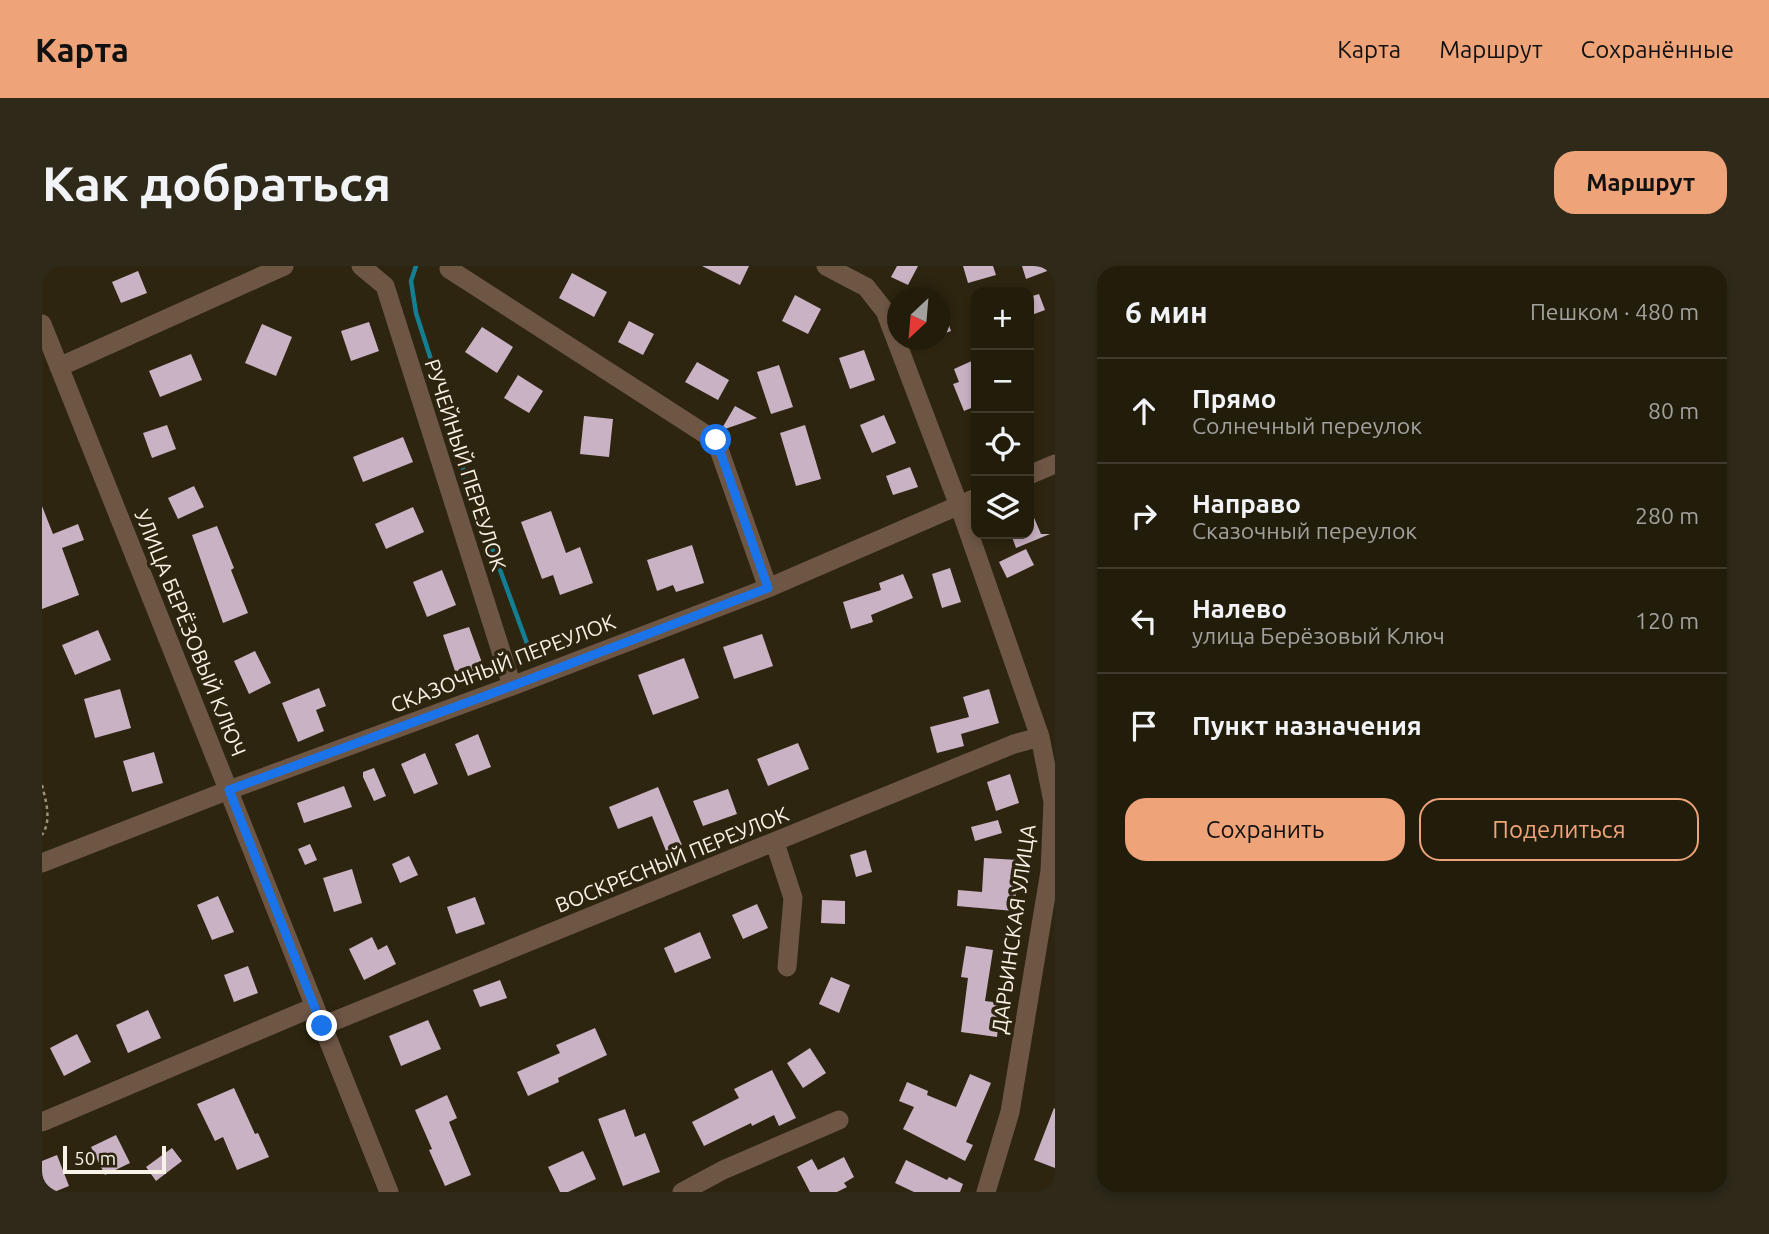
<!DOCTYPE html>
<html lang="ru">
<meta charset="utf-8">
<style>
:root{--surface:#221c0b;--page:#2e2919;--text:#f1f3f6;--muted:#a2a19d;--line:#3f3a2c;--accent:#efa378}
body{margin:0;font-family:Ubuntu,sans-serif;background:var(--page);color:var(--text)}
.controls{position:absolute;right:21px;top:21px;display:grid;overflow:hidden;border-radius:14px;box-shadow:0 4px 10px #0003}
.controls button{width:63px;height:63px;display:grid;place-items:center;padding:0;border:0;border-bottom:2px solid var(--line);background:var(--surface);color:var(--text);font:35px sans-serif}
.compass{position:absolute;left:845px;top:21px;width:63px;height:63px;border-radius:50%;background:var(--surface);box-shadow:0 4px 10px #0003;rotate:206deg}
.scale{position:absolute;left:21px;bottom:18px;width:103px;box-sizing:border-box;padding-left:7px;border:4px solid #f8f3e6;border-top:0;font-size:19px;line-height:24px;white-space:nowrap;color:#f8f3e6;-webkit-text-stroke:5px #2d250f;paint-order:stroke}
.stop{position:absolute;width:21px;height:21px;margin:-16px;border:5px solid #1a73e8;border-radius:50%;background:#fff}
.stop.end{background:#1a73e8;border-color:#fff;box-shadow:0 2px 7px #0008}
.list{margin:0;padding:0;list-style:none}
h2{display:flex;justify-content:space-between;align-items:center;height:91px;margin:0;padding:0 28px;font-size:30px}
h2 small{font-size:23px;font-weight:400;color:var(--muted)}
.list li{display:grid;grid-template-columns:46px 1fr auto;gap:21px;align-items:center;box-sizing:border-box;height:105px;padding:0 28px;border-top:2px solid var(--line)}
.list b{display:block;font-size:26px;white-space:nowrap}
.list p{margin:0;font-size:23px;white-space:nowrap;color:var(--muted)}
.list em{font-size:23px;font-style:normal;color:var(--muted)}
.actions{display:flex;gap:14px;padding:21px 28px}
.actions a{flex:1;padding:16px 0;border:2px solid var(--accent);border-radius:21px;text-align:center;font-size:24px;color:var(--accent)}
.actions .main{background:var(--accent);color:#111}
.icon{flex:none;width:38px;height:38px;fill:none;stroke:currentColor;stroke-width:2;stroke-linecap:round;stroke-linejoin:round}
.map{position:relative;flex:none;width:1013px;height:926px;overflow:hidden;border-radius:21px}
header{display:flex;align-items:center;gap:42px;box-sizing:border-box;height:98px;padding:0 35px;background:var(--accent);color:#111}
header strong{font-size:33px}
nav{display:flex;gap:38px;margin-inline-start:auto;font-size:24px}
.intro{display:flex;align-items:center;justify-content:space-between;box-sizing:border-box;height:168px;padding:0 42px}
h1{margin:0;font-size:49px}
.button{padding:18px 32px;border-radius:21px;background:var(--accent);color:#111;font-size:24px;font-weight:700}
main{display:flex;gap:42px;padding:0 42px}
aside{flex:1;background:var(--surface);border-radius:21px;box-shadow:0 4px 10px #0003}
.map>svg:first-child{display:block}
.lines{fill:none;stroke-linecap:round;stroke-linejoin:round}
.stream{stroke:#147f93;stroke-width:4.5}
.building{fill:#cab2c5}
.path{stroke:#9a9382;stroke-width:2.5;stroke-dasharray:3.5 3.5;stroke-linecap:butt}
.minor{stroke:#6e5645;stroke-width:19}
.route{stroke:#1a73e8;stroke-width:9}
.labels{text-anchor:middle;stroke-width:7;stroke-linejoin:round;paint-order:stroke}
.street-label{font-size:21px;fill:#f8f3e6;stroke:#2d250f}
</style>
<header>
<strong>Карта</strong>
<nav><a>Карта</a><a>Маршрут</a><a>Сохранённые</a></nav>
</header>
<div class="intro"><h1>Как добраться</h1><a class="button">Маршрут</a></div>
<main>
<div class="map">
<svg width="1013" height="926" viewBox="0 0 1013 926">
<rect width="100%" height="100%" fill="#2d250f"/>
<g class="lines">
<path class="stream" d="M374,0L369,15L374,47L410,159L420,200L487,383"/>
</g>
<path class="building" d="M660,0H707L698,19Z
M855,0H876L866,19L849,11Z
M921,0H951L954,9L926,17Z
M980,0H1013V2L984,13Z
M96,5L105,27L79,37L70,16Z
M530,7L565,26L552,51L517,32Z
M997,28L1003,44L987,50V31Z
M753,29L779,43L766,68L740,55Z
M899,36L909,65L898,69V37Z
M587,55L612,68L601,89L576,76Z
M327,56L337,85L309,95L299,65Z
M220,58L250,71L234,110L203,97Z
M440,61L471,81L455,107L423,86Z
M822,84L833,114L808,123L797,92Z
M149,88L160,114L118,131L107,105Z
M934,93V140L922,145L911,118L917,116L912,103Z
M655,96L687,114L676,134L643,116Z
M737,99L751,141L729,148L715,106Z
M476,109L501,125L487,147L462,132Z
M693,140L715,152L680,164H679Z
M842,149L854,177L830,187L818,159Z
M542,150L571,153L567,191L538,188Z
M125,159L134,183L110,192L101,167Z
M763,159L779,213L754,220L738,167Z
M361,171L371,196L321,216L311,191Z
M868,201L876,221L851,229L844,210Z
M152,220L162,241L136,253L126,232Z
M0,240L11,268L36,258L42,274L20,282L37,329L0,343Z
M987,240L999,268H1008L974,282L969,268H987Z
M371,241L382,266L344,283L333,258Z
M509,245L524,287L538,281L551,317L518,329L511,309L500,313L479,256Z
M175,260L192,302L189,304L206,347L181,357L150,269Z
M650,279L662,317L634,326L631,319L615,325L605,294Z
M984,283L992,299L965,312L957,296Z
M908,302L919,336L900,342L890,308Z
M400,304L414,339L385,351L371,316Z
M861,308L871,332L829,349L831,356L809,363L801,336L839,324L837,317Z
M427,361L443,405L416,414L401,369Z
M56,364L69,394L33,409L20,379Z
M720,368L731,400L692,413L681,381Z
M213,385L229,417L207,428L192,395Z
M642,392L657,432L611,449L596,409Z
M277,422L284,440L274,444L282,465L256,476L240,437Z
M78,423L89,462L53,472L42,433Z
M947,423L957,457L919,468L922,480L895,487L888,461L927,451L921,431Z
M436,468L449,501L426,510L413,478Z
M756,477L767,503L726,520L715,493Z
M112,486L121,517L90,526L81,495Z
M383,487L396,518L372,528L359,498Z
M332,502L344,530L332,535L321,511V506Z
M968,508L977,537L954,545L945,516Z
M302,520L310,541L262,557L255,537Z
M616,521L642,584L626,590L610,550L576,563L567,541Z
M686,523L695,548L661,560L651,535Z
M956,554L960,567L933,575L929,561Z
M268,578L275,594L263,599L256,583Z
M824,584L830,606L814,611L808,589Z
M367,590L376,609L358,617L350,598Z
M942,592L978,594L972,645L915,640L916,624L940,626Z
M310,603L320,637L292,646L281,612Z
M176,630L192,666L170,674L155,639Z
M433,631L443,658L414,668L405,641Z
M780,634L803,635V658L779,657Z
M715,638L726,662L701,673L690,649Z
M658,666L669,692L633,707L622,682Z
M330,671L336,684L345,679L354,698L322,714L307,683Z
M924,680L951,684L943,735L959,737L955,771L919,766L926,712L919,711Z
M206,700L216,727L192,736L182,709Z
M789,711L808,719L797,747L777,738Z
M458,714L465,732L438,741L431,724Z
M106,744L119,772L86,787L74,759Z
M386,754L399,783L359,800L347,770Z
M553,762L565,789L516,812L517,816L486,830L475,806L518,787L514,779Z
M35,768L49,796L22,810L8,782Z
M768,782L784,807L761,822L745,797Z
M730,804L754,852L737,860L732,849L710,860L709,857L662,880L650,856L697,832L692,823Z
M928,808L949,817L924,876L931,879L923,895L861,863L872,841L857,835L865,816L886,825L885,829L914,841Z
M192,822L213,868L216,867L227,891L195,904L181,871L173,875L155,838Z
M405,829L415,852L407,856L429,909L403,920L387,884L390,883L373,844Z
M1012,842L1013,843V902L992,894Z
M583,843L593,871L603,867L618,906L581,920L556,853Z
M74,869L88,897L63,909L49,881Z
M130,882L140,895L114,915L104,901Z
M541,885L554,913L526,926H518L506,901Z
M15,889L27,920L12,926H0V895Z
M802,891L812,911L802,917L805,921L795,926H768L755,901L770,893L776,904Z
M864,894L905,914L907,911L921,918L918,926H872L853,917Z"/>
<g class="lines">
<path class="path" d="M0,519C4,536 10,554 0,569"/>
<path class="minor" d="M319,0L343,20L470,420
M784,0L824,21L843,45L922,253L998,471L1011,536L1008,605L968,846L944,926
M407,3L674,175L726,322
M0,58L347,926
M17,101L242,0
M987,209L1013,198
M733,577L751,632L745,701
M0,597L187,524L470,420L726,322L934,232
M280,760L972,478L998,471
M0,856L272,741
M640,926L681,904L797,854"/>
</g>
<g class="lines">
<path class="route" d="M280,760L187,524L470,420L726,322L674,174"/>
</g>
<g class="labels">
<g class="street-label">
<text transform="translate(423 199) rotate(72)" y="7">РУЧЕЙНЫЙ ПЕРЕУЛОК</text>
<text transform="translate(148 367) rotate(68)" y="7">УЛИЦА БЕРЁЗОВЫЙ КЛЮЧ</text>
<text transform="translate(461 398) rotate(-21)" y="7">СКАЗОЧНЫЙ ПЕРЕУЛОК</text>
<text transform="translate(630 594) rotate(-22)" y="7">ВОСКРЕСНЫЙ ПЕРЕУЛОК</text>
<text transform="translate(972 663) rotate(-82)" y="7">ДАРЬИНСКАЯ УЛИЦА</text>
</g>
</g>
</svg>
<div class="controls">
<button>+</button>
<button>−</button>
<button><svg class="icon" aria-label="locate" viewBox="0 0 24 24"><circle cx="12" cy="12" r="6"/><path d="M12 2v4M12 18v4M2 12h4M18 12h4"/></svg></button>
<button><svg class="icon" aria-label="layers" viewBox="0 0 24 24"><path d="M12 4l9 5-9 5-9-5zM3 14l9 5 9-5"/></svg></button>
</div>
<svg class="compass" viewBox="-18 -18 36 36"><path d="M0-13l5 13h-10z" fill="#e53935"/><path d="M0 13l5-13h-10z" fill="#a2a19d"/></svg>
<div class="scale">50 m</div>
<div class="stop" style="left:674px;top:174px"></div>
<div class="stop end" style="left:280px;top:760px"></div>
</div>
<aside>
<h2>6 мин<small>Пешком · 480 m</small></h2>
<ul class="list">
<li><svg class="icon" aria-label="ahead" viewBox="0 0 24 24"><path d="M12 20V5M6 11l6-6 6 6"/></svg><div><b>Прямо</b><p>Солнечный переулок</p></div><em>80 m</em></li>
<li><svg class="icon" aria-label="right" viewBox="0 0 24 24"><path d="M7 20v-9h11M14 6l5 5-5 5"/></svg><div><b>Направо</b><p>Сказочный переулок</p></div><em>280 m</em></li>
<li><svg class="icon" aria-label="left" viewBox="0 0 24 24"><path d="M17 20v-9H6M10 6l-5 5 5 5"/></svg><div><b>Налево</b><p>улица Берёзовый Ключ</p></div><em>120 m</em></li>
<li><svg class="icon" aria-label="arrive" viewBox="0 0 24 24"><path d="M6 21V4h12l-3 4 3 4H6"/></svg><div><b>Пункт назначения</b></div></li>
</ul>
<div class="actions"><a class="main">Сохранить</a><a>Поделиться</a></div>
</aside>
</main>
